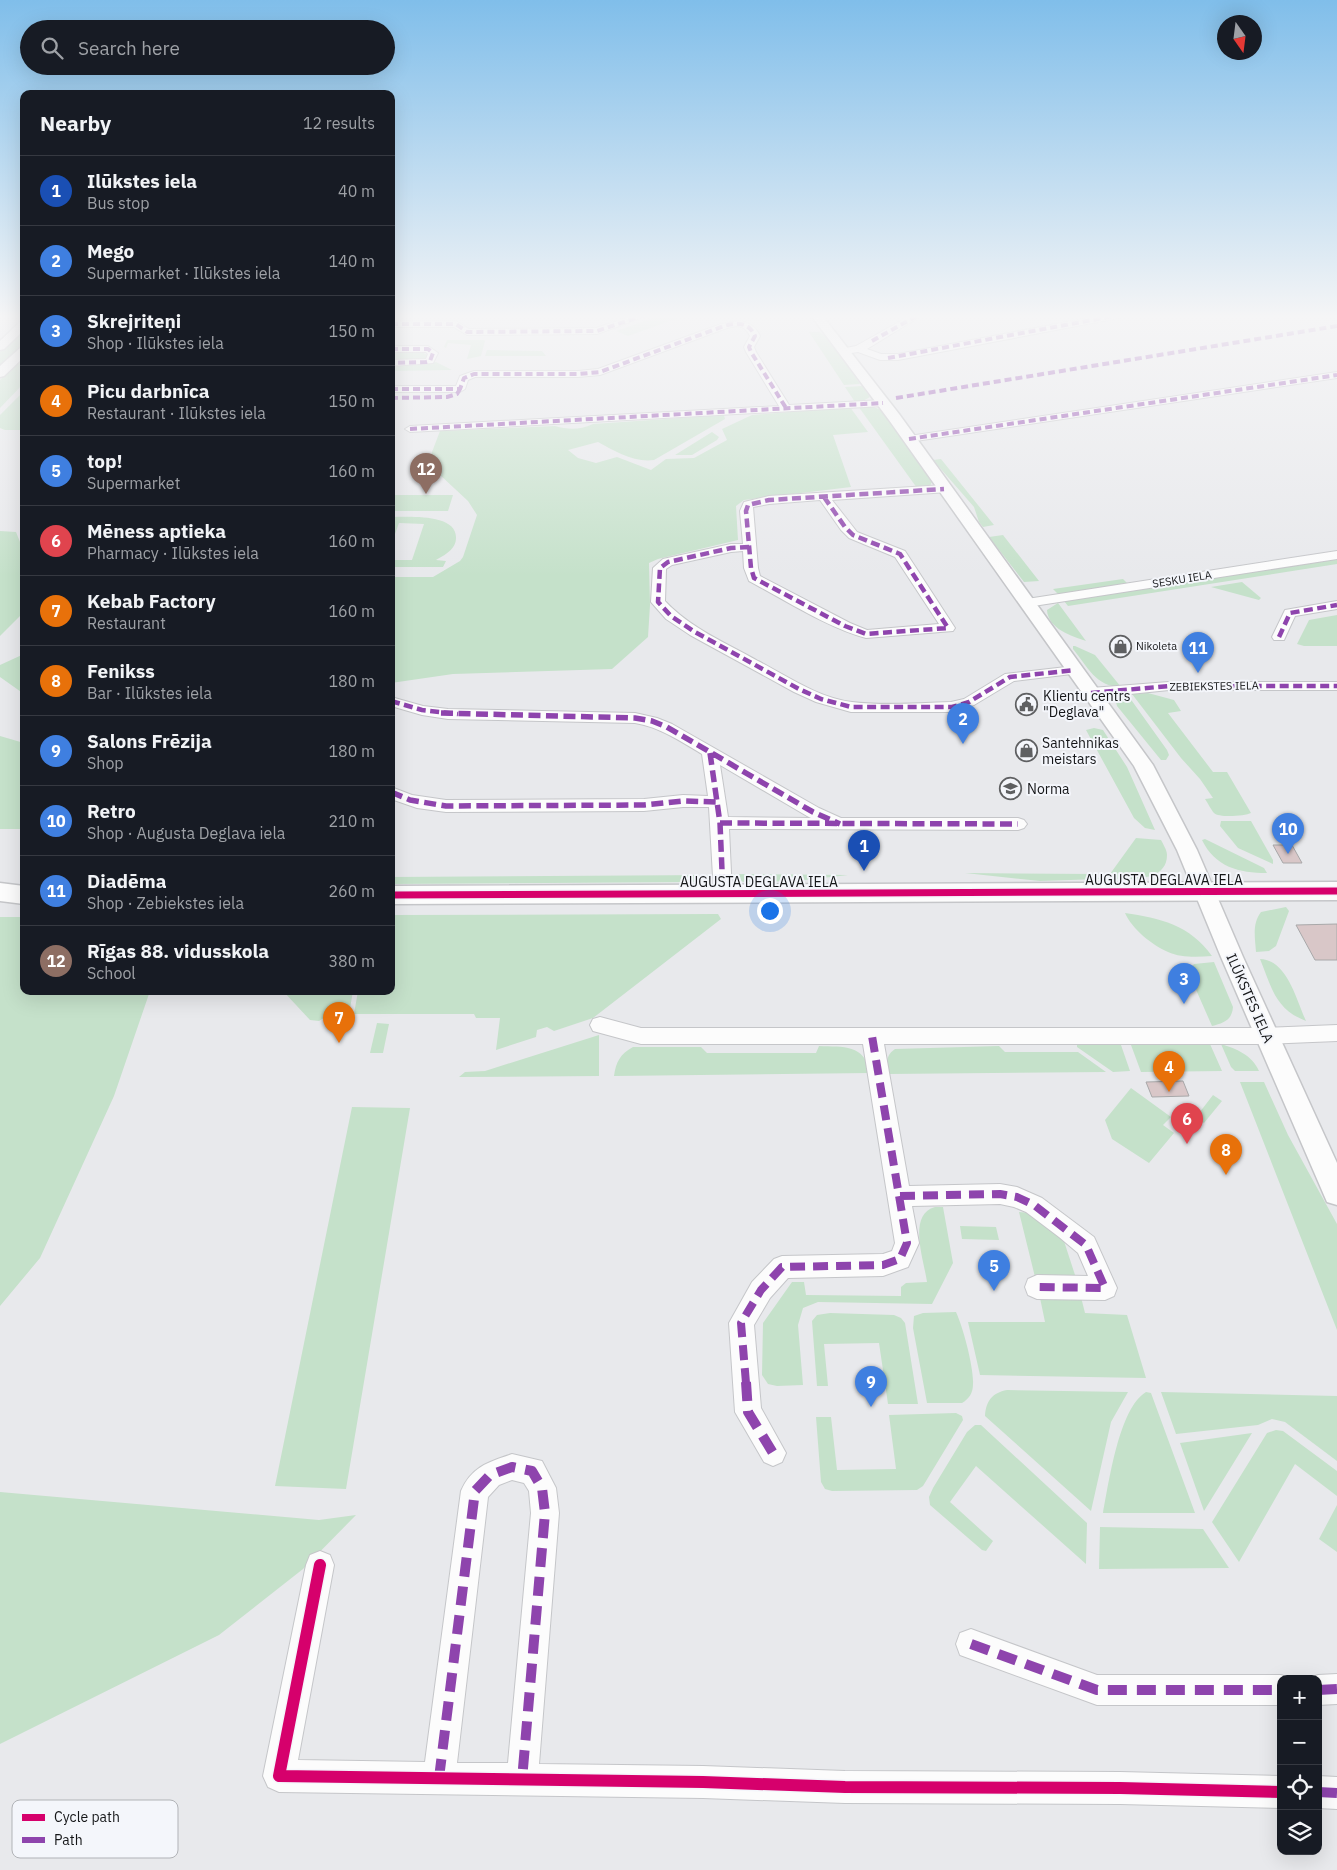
<!DOCTYPE html>
<meta charset="utf-8">
<style>
:root{--surface:#171b24;--page:#242831;--text:#f1f3f6;--muted:#9ea1a6;--line:#363941;--accent:#8c9099}
body{margin:0;font-family:"IBM Plex Sans",sans-serif;background:var(--page);color:var(--text)}
.controls{position:absolute;right:15px;bottom:15px;display:grid;overflow:hidden;border-radius:10px;box-shadow:0 5px 20px #0002}
.controls button{width:45px;height:45px;display:grid;place-items:center;padding:0;border:0;border-bottom:1px solid var(--line);background:var(--surface);color:var(--text);font:25px sans-serif}
.compass{position:absolute;left:1217px;top:15px;width:45px;height:45px;border-radius:50%;background:var(--surface);box-shadow:0 5px 20px #0002;rotate:166deg}
.you{position:absolute;left:769px;top:910px;width:18px;height:18px;margin:-12px;border:4px solid #fff;border-radius:50%;background:#1a73e8;box-shadow:0 0 0 8px #1a73e833}
.badge{display:grid;place-items:center;width:32px;height:32px;border-radius:50%;background:var(--accent);color:#fff;font-size:16px;font-weight:700}
.pin{position:absolute;translate:-50% -41px;filter:drop-shadow(0 1px 2px #0008)}
.pin::after{content:'';position:absolute;top:26px;width:18px;height:15px;background:inherit;clip-path:polygon(0 0,100% 0,50% 100%)}
.list{margin:0;padding:0;list-style:none}
h2{display:flex;justify-content:space-between;align-items:center;height:65px;margin:0;padding:0 20px;font-size:21px}
h2 small{font-size:16px;font-weight:400;color:var(--muted)}
.list li{display:grid;grid-template-columns:32px 1fr auto;gap:15px;align-items:center;box-sizing:border-box;height:70px;padding:0 20px;border-top:1px solid var(--line)}
.list b{display:block;font-size:19px;white-space:nowrap}
.list p{margin:0;font-size:16px;white-space:nowrap;color:var(--muted)}
.list em{font-size:16px;font-style:normal;color:var(--muted)}
.icon{flex:none;width:28px;height:28px;fill:none;stroke:currentColor;stroke-width:2;stroke-linecap:round;stroke-linejoin:round}
.map{position:relative;flex:none;width:1337px;height:1870px;overflow:hidden}
.search{position:absolute;background:var(--surface);box-shadow:0 5px 20px #0002;left:20px;top:20px;width:375px;height:55px;display:flex;align-items:center;gap:12px;box-sizing:border-box;padding:0 18px;border-radius:28px;color:var(--muted);font-size:19px}
.panel{position:absolute;background:var(--surface);box-shadow:0 5px 20px #0002;left:20px;top:90px;width:375px;height:905px;border-radius:10px}
.map>svg:first-child{display:block}
.green{fill:#c5e1ca}
.building{fill:#d9c7c8;stroke:#a8a8a9}
.lines{fill:none;stroke-linecap:round;stroke-linejoin:round}
.minor-casing{stroke:#c5c6c9;stroke-width:2}
.tertiary-casing{stroke:#c5c6c9;stroke-width:3}
.secondary-casing{stroke:#c5c6c9;stroke-width:3}
.minor{fill:#fcfcfc;fill-rule:evenodd}
.tertiary{fill:#fcfcfc;fill-rule:evenodd}
.secondary{fill:#fcfcfc;fill-rule:evenodd}
.quiet-far4{stroke:#8e44ad;stroke-width:4;stroke-dasharray:7 4;stroke-linecap:butt}
.quiet-far3{stroke:#8e44ad;stroke-width:4.5;stroke-dasharray:9 4.5;stroke-linecap:butt}
.quiet-far2{stroke:#8e44ad;stroke-width:5.5;stroke-dasharray:12 5.5;stroke-linecap:butt}
.quiet-far1{stroke:#8e44ad;stroke-width:8;stroke-dasharray:15 8;stroke-linecap:butt}
.quiet{stroke:#8e44ad;stroke-width:10;stroke-dasharray:19 10;stroke-linecap:butt}
.cycleway-far1-casing{stroke:#f4f6fb;stroke-width:10}
.cycleway-casing{stroke:#f4f6fb;stroke-width:15}
.cycleway-far1{stroke:#d6006c;stroke-width:7}
.cycleway{stroke:#d6006c;stroke-width:12}
.labels{text-anchor:middle;stroke-width:4;stroke-linejoin:round;paint-order:stroke}
.far-street-label{font-size:11px;fill:#151618;stroke:#f4f6fb}
.far-poi-label{font-size:11px;fill:#151618;stroke:#f4f6fb;text-anchor:start}
.poi-label{font-size:14px;fill:#151618;stroke:#f4f6fb;text-anchor:start}
.street-label{font-size:14px;fill:#151618;stroke:#f4f6fb}
.key{fill:#f4f6fb;stroke:#b1b3b7;stroke-width:1}
.key-label{font-size:14px;fill:#151618}
</style>
<div class="map">
<svg width="1337" height="1870" viewBox="0 0 1337 1870">
<rect width="100%" height="100%" fill="#e8e9ec"/>
<path class="green" d="M664,314L684,316L628,336L616,331Z
M24,329V343L0,366V352Z
M809,332H820L831,342L860,384L844,385Z
M447,340H484L485,341L481,356L467,359L471,345L448,343L446,348L444,347Z
M487,350L542,351L546,356H485Z
M391,352H421L428,355L426,359L391,361Z
M24,356V383L0,408V380Z
M436,362L452,370L391,371V365H422Z
M862,386L870,397L863,401L855,402L845,387Z
M24,391V430H5L0,428V415Z
M858,406H871L881,410L932,482L930,486L917,488Z
M850,407L868,432L833,435L851,487L744,500L736,506L738,540L658,559L649,563L650,605L648,637L612,669L453,674L391,683V577H433L460,561L463,557L477,515L468,501L440,475L424,473L440,431L555,426C569,430 579,430 593,424L724,415L725,419L654,460C635,463 614,451 598,442L568,450L578,458L596,463L617,457L651,470L666,459L694,458L727,440L722,429L752,415Z
M712,432L719,437L717,440L692,455H675Z
M941,459L994,525L983,527L979,522L974,507L933,460Z
M391,495H453L448,511H391Z
M391,517C407,517 457,513 456,538C456,549 445,555 436,560L446,561L443,567H391V560H412L424,524L399,523L391,545Z
M0,531L16,532L24,552V612L0,636Z
M1003,535L1039,581L1024,582L989,537Z
M1337,559V564L1068,606L1064,601Z
M1123,579L1127,583L1058,594L1053,589Z
M1242,582L1261,598L1259,600L1211,587Z
M1058,603L1086,641C1072,636 1048,629 1047,610Z
M1337,615V646H1304L1297,644L1309,620Z
M1075,646L1095,655L1121,687C1096,687 1087,666 1073,649V646Z
M24,654V694L0,677V665Z
M1148,693L1174,700L1181,711L1168,713L1213,772H1227L1251,813C1245,816 1219,818 1214,813C1211,810 1208,803 1205,799L1213,798L1200,779L1181,758L1132,694Z
M1127,694L1167,750L1169,755L1166,760H1161L1117,706L1115,698Z
M1094,728L1103,730L1127,767L1155,830L1145,828L1134,818L1086,730Z
M0,736L24,743V829H0Z
M1221,821H1251L1273,860V864L1238,848L1220,826Z
M1136,838L1161,840C1163,844 1167,850 1167,855C1167,882 1130,879 1112,879L1110,874Z
M1205,839L1264,868L1267,873C1239,873 1215,867 1202,840Z
M965,873L1094,874L1100,879L1040,881Z
M731,874L848,875L796,881L744,882L736,880Z
M711,875L707,881L700,882L391,884V877Z
M1286,907L1289,911L1276,946L1269,951L1256,952C1255,937 1252,924 1261,912Z
M1125,913C1160,918 1190,925 1212,956C1198,957 1181,958 1168,952C1152,945 1132,929 1125,913Z
M718,914L721,919L593,1018L554,1031L547,1027L537,1030L536,1037L496,1050L500,1018H476L474,1014H354L358,991H391V915Z
M0,917H24V991H150L114,1096L40,1258L0,1306Z
M1260,959C1287,960 1296,999 1306,1021C1275,1009 1272,988 1260,959Z
M1214,962L1233,1007C1232,1020 1224,1023 1212,1026L1190,976V969L1194,964Z
M283,991H353L349,1014H330L319,1021L310,1020Z
M377,1023L389,1024L383,1053H370Z
M599,1035V1076L459,1077L465,1072L485,1071Z
M1077,1044L1121,1045L1130,1071L1113,1072L1077,1047Z
M1210,1044L1222,1071L1141,1072L1131,1045Z
M1221,1044C1237,1049 1252,1055 1259,1071H1235L1231,1067Z
M819,1046C843,1047 865,1044 870,1073L614,1076C616,1062 620,1054 633,1047H701L707,1053H816Z
M999,1046L1005,1052H1078L1106,1072L888,1074C887,1063 885,1056 895,1049Z
M1240,1082H1264L1288,1135L1337,1224V1330Z
M1131,1088L1171,1117L1163,1125L1174,1133L1149,1163L1112,1139L1105,1120Z
M1213,1095L1222,1101L1204,1123L1196,1117Z
M352,1107L410,1108L346,1489L275,1486Z
M935,1207H943L953,1263L932,1304L818,1302L803,1308L798,1325L803,1385L777,1386L768,1384L762,1375L763,1323L792,1282H804L806,1295L901,1296V1287L906,1283L927,1282C924,1260 907,1215 935,1207Z
M1019,1212L1030,1213L1062,1235L1076,1278L1035,1277Z
M960,1226L996,1227L999,1240L962,1239Z
M1039,1293H1080L1085,1313L1127,1315L1146,1378L980,1375L968,1322H1045Z
M956,1312C963,1327 974,1368 973,1384C973,1393 969,1399 962,1403H927L913,1328L914,1316L923,1313Z
M830,1313L894,1315L901,1318L905,1323L918,1404H888L879,1343L824,1344L828,1386H817L812,1321L817,1315Z
M1007,1390L1128,1392L1111,1422L1091,1511L985,1416C986,1401 992,1393 1007,1390Z
M1146,1392L1151,1393L1195,1513H1103C1109,1482 1119,1408 1146,1392Z
M1161,1392L1337,1396V1461L1285,1422L1272,1419L1258,1425L1176,1434Z
M956,1413L962,1416L963,1420L923,1486L917,1490L832,1491L825,1489L821,1482L816,1417H831L837,1470L896,1469L889,1415Z
M975,1425H981L1087,1523L1086,1564L976,1466L950,1502L993,1541L986,1551L982,1550L930,1505L929,1497L933,1488L967,1432Z
M1276,1430L1283,1431L1337,1471V1496L1295,1464L1239,1562L1212,1522L1267,1433Z
M1252,1433L1204,1511L1180,1443Z
M0,1492L319,1520L356,1515L303,1569L219,1635L0,1744Z
M1337,1505V1552L1319,1539Z
M1100,1527L1203,1529L1229,1568L1099,1569Z"/>
<path class="building" d="M1273,845H1292L1302,863H1283Z
M1337,924V960H1315L1296,925Z
M1183,1081L1189,1096L1152,1097L1146,1082Z"/>
<g class="lines">
<defs>
<path id="minor" d="M638,314H652L597,334L467,335L454,327H391V321H456L469,329L596,328Z
M913,314H924L867,349L881,354H898L1109,314H1128L1124,317L898,360H880L858,352L844,354L839,351L841,349L856,346Z
M738,321C749,322 755,326 760,336L754,347L756,352L789,405L883,400L888,403L883,406L410,432L405,429L410,426L779,406L746,352L744,347L750,336C745,325 738,325 727,328L600,375L578,377H475L468,380L465,389L460,392H391V386H456L460,376L474,371H578L598,369L721,324Z
M391,346H428L438,353L433,363L391,366V360L426,359L428,354L426,352H391Z
M1337,372V378L909,442L903,439L909,436Z
M944,485L948,486L950,489L948,492L832,500L857,532L905,551L955,628L953,631L866,638C830,629 783,599 749,581L744,568L743,551L731,552L672,565L666,569L665,601C690,628 726,643 758,661C787,676 818,698 852,702C883,706 920,703 951,702L964,699L1005,674L1075,666L1080,667L1082,670L1080,673L1014,681L974,705L952,712H851L816,702L794,692L690,635L666,619L651,602L653,568L663,559L731,544H743L740,511L744,502L769,496ZM820,500L841,530L849,538L895,557L939,624L867,630L850,623L760,576L758,568L753,507L769,504Z
M1337,551V559L1027,607L1020,603L1027,599Z
M1337,601V609L1295,616L1284,640H1274L1272,637L1285,610Z
M1169,682H1337V690H1169L1091,698L1086,696L1083,693L1086,690L1091,688Z
M391,697L423,706L448,709L635,713L657,718L672,724L819,808L841,818H1018L1024,820L1027,824L1024,828L1018,830L729,829L732,894L729,899L723,901L717,899L714,894L709,807H683L644,811L446,812L417,808L391,799V787L412,795L446,800L644,799L683,795L708,796L702,754C680,741 660,727 635,723L448,719L422,715L391,706ZM720,765L807,816L811,818L728,817Z
M600,1017L641,1028H1266L1337,1025V1041L1266,1044H884L909,1186L1000,1184L1017,1187L1042,1198L1094,1237L1117,1288L1114,1296L1105,1300L1037,1299L1028,1295L1025,1287L1028,1279L1037,1275L1088,1276L1078,1253L1059,1237L1026,1212L1014,1207L1000,1204L912,1206L919,1243L908,1267L883,1276L788,1278L770,1298L754,1325L761,1408L786,1453L782,1462L773,1466L764,1462L735,1412L729,1323L752,1282L774,1259L782,1256L883,1254L892,1251L895,1243L863,1044H641L593,1031L590,1025L593,1019Z
M512,1454L542,1461L556,1488L559,1513L539,1764L703,1766L845,1771L1120,1772L1281,1776V1808L1120,1804L845,1803L703,1798L279,1792L268,1787L263,1776L306,1565L310,1555L320,1551L330,1555L334,1565L298,1760L425,1762L461,1491C472,1466 489,1462 512,1454ZM512,1480L524,1483L529,1491L531,1513L508,1763H457L488,1497L499,1485Z
M971,1629L1097,1675H1281L1291,1679H1281V1705H1097L960,1655L956,1644L960,1633Z
M1337,1674V1704L1318,1705V1679H1308L1318,1675Z
M1318,1776L1337,1777V1809L1318,1808Z"/>
<path id="tertiary" d="M810,314H821L899,414L1153,765L1197,850L1243,957L1337,1163V1205L1327,1202L1221,957L1177,850L1134,766L889,420Z
M24,321V330L4,349L0,350V341L20,322Z
M24,347V357L4,376L0,377V366L20,348Z"/>
<path id="secondary" d="M1337,882V900L391,904V886Z
M0,883L24,886V904L0,901Z"/>
</defs>
<use href="#minor" class="minor-casing"/>
<use href="#tertiary" class="tertiary-casing"/>
<use href="#secondary" class="secondary-casing"/>
<use href="#minor" class="minor"/>
<use href="#tertiary" class="tertiary"/>
<use href="#secondary" class="secondary"/>
<path class="quiet-far4" d="M391,324H456L467,332L597,331L648,314
M872,341L920,314
M391,349H428L433,353L430,361L426,362L391,363
M888,358L1124,314
M391,389H460L464,378L474,374H578L600,372L724,326C737,322 749,322 755,336L749,347L751,352L786,408
M391,398L447,397L457,394L460,389
M896,398L1337,326
M410,429L883,403
M909,439L1337,375"/>
<path class="quiet-far3" d="M824,497L845,527L853,535L900,554L948,628L866,634L845,626L754,578L751,568L746,511L748,505L769,500L944,489
M749,547L731,548L668,562L660,568L658,602L671,616L695,632L799,689L821,699L851,707H952L969,702L1010,677L1075,670
M1279,637L1290,613L1337,605
M1091,693L1169,686H1337
M391,701L422,710L458,714"/>
<path class="quiet-far2" d="M441,713L635,718L652,721L667,727L813,812L840,824
M710,753L720,823L723,894
M391,792L410,800L446,806L644,805L683,801L717,802
M720,823L1018,824"/>
<path class="quiet-far1" d="M900,1196L1000,1194L1017,1197L1034,1205L1086,1245L1105,1288L1037,1287
M746,1383L741,1323L761,1290L782,1267L883,1265L900,1259L907,1243L872,1036"/>
<path class="quiet" d="M746,1382L748,1412L773,1453
M971,1644L1097,1690H1281
M1318,1690L1337,1689
M439,1778L475,1491L490,1475L512,1467L532,1471L542,1488L545,1513L522,1780
M1318,1792L1337,1793"/>
<defs>
<path id="cycleway-far1" d="M391,895L1337,891"/>
<path id="cycleway" d="M320,1565L279,1776L703,1782L845,1787L1120,1788L1281,1792"/>
</defs>
<use href="#cycleway-far1" class="cycleway-far1-casing"/>
<use href="#cycleway" class="cycleway-casing"/>
<use href="#cycleway-far1" class="cycleway-far1"/>
<use href="#cycleway" class="cycleway"/>
</g>
<linearGradient id="sky" x2="0" y2="1"><stop stop-color="#80beea"/><stop offset="0.55" stop-color="#f5f5f6"/><stop offset="1" stop-color="#f5f5f6" stop-opacity="0"/></linearGradient>
<rect width="1337" height="576" fill="url(#sky)"/>
<defs>
<symbol id="shop-ring" viewBox="-11 -11 22 22"><circle r="9.5" fill="#f4f6fb" stroke="#5f6062" stroke-width="1.5"/><path d="M-5-2.5h2.3a2.7 3.5 0 0 1 5.4 0H5L5.5 6h-11ZM-1.5-2.5h3a1.5 2.3 0 0 0-3 0Z" fill="#5f6062"/></symbol>
<symbol id="civic-ring" viewBox="-11 -11 22 22"><circle r="9.5" fill="#f4f6fb" stroke="#5f6062" stroke-width="1.5"/><path d="M-.6-6.5H3V-4.5H.6V-3L4-1V1h2V6H-6V1h2V-1L-.6-3ZM-1.2 2.5V6h2.4V2.5Z" fill="#5f6062"/></symbol>
<symbol id="school-ring" viewBox="-11 -11 22 22"><circle r="9.5" fill="#f4f6fb" stroke="#5f6062" stroke-width="1.5"/><path d="M0-5L7-2L0 1L-7-2ZM-4 1L0 2.5L4 1V4Q0 6-4 4Z" fill="#5f6062"/></symbol>
</defs>
<g fill-rule="evenodd">
<use href="#shop-ring" x="1108" y="634" width="25" height="25"/>
<use href="#civic-ring" x="1014" y="692" width="25" height="25"/>
<use href="#shop-ring" x="1014" y="738" width="25" height="25"/>
<use href="#school-ring" x="998" y="776" width="25" height="25"/>
</g>
<g class="labels">
<g class="far-street-label">
<text transform="translate(1182 579) rotate(-9)" y="4">SESKU IELA</text>
<text transform="translate(1214 686) rotate(-1)" y="4">ZEBIEKSTES IELA</text>
</g>
<g class="far-poi-label">
<text x="1136" y="650">Nikoleta</text>
</g>
<g class="poi-label">
<text x="1043" y="701">Klientu centrs<tspan x="1043" dy="16">"Deglava"</tspan></text>
<text x="1042" y="748">Santehnikas<tspan x="1042" dy="16">meistars</tspan></text>
<text x="1027" y="794">Norma</text>
</g>
<g class="street-label">
<text x="1164" y="885">AUGUSTA DEGLAVA IELA</text>
<text x="759" y="887">AUGUSTA DEGLAVA IELA</text>
<text transform="translate(1250 998) rotate(66)" y="5">ILŪKSTES IELA</text>
</g>
</g>
<rect x="12" y="1800" width="166" height="58" rx="8" class="key"/>
<rect x="22" y="1814" width="23" height="7" fill="#d6006c"/>
<rect x="22" y="1837" width="23" height="6" fill="#8e44ad"/>
<g class="key-label">
<text x="54" y="1822">Cycle path</text>
<text x="54" y="1845">Path</text>
</g>
</svg>
<div class="controls">
<button>+</button>
<button>−</button>
<button><svg class="icon" aria-label="locate" viewBox="0 0 24 24"><circle cx="12" cy="12" r="6"/><path d="M12 2v4M12 18v4M2 12h4M18 12h4"/></svg></button>
<button><svg class="icon" aria-label="layers" viewBox="0 0 24 24"><path d="M12 4l9 5-9 5-9-5zM3 14l9 5 9-5"/></svg></button>
</div>
<svg class="compass" viewBox="-18 -18 36 36"><path d="M0-13l5 13h-10z" fill="#e53935"/><path d="M0 13l5-13h-10z" fill="#9ea1a6"/></svg>
<div class="you"></div>
<div class="pin badge" style="left:864px;top:871px;background:#1a4fb4">1</div>
<div class="pin badge" style="left:963px;top:744px;background:#3f7fe0">2</div>
<div class="pin badge" style="left:1184px;top:1004px;background:#3f7fe0">3</div>
<div class="pin badge" style="left:1169px;top:1092px;background:#e8710a">4</div>
<div class="pin badge" style="left:994px;top:1291px;background:#3f7fe0">5</div>
<div class="pin badge" style="left:1187px;top:1144px;background:#e0444e">6</div>
<div class="pin badge" style="left:339px;top:1043px;background:#e8710a">7</div>
<div class="pin badge" style="left:1226px;top:1175px;background:#e8710a">8</div>
<div class="pin badge" style="left:871px;top:1407px;background:#3f7fe0">9</div>
<div class="pin badge" style="left:1288px;top:854px;background:#3f7fe0">10</div>
<div class="pin badge" style="left:1198px;top:673px;background:#3f7fe0">11</div>
<div class="pin badge" style="left:426px;top:494px;background:#8d6e63">12</div>
<div class="search"><svg class="icon" aria-label="search" viewBox="0 0 24 24"><circle cx="10" cy="10" r="6"/><path d="M15 15l6 6"/></svg>Search here</div>
<section class="panel">
<h2>Nearby<small>12 results</small></h2>
<ul class="list">
<li><span class="badge" style="background:#1a4fb4">1</span><div><b>Ilūkstes iela</b><p>Bus stop</p></div><em>40 m</em></li>
<li><span class="badge" style="background:#3f7fe0">2</span><div><b>Mego</b><p>Supermarket · Ilūkstes iela</p></div><em>140 m</em></li>
<li><span class="badge" style="background:#3f7fe0">3</span><div><b>Skrejriteņi</b><p>Shop · Ilūkstes iela</p></div><em>150 m</em></li>
<li><span class="badge" style="background:#e8710a">4</span><div><b>Picu darbnīca</b><p>Restaurant · Ilūkstes iela</p></div><em>150 m</em></li>
<li><span class="badge" style="background:#3f7fe0">5</span><div><b>top!</b><p>Supermarket</p></div><em>160 m</em></li>
<li><span class="badge" style="background:#e0444e">6</span><div><b>Mēness aptieka</b><p>Pharmacy · Ilūkstes iela</p></div><em>160 m</em></li>
<li><span class="badge" style="background:#e8710a">7</span><div><b>Kebab Factory</b><p>Restaurant</p></div><em>160 m</em></li>
<li><span class="badge" style="background:#e8710a">8</span><div><b>Fenikss</b><p>Bar · Ilūkstes iela</p></div><em>180 m</em></li>
<li><span class="badge" style="background:#3f7fe0">9</span><div><b>Salons Frēzija</b><p>Shop</p></div><em>180 m</em></li>
<li><span class="badge" style="background:#3f7fe0">10</span><div><b>Retro</b><p>Shop · Augusta Deglava iela</p></div><em>210 m</em></li>
<li><span class="badge" style="background:#3f7fe0">11</span><div><b>Diadēma</b><p>Shop · Zebiekstes iela</p></div><em>260 m</em></li>
<li><span class="badge" style="background:#8d6e63">12</span><div><b>Rīgas 88. vidusskola</b><p>School</p></div><em>380 m</em></li>
</ul>
</section>
</div>
